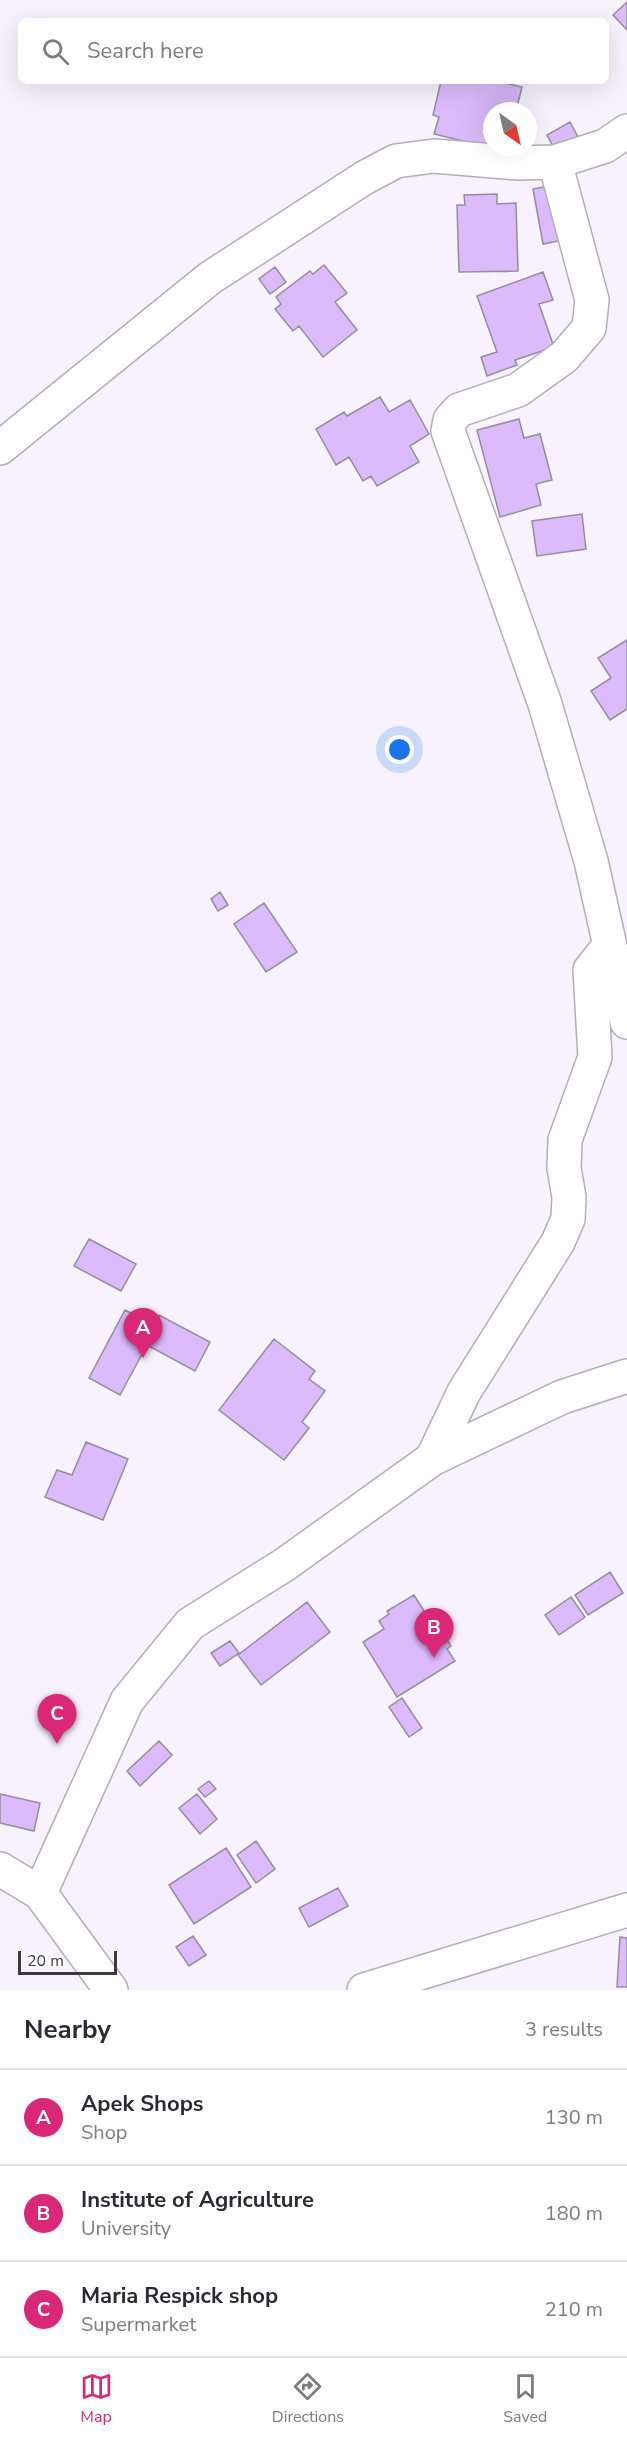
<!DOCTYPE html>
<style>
:root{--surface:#fff;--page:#f2f2f3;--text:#2b2b33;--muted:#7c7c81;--line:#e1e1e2;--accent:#db2777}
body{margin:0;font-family:"Nunito Sans",sans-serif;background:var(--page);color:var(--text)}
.compass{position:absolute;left:483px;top:102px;width:54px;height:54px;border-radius:50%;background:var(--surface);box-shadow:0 6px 24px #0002;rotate:146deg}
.scale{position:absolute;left:18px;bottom:15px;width:99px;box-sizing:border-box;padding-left:6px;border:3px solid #3c393f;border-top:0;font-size:16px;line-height:21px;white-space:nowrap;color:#3c393f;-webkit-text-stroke:4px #fff;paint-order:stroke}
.you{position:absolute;left:400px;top:750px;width:21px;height:21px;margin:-15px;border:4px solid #fff;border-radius:50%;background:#1a73e8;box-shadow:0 0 0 9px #1a73e833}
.badge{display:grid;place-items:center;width:39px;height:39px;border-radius:50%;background:var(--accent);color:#fff;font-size:20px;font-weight:700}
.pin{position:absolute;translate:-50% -50px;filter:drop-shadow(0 2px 3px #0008)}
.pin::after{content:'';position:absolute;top:32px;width:21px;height:18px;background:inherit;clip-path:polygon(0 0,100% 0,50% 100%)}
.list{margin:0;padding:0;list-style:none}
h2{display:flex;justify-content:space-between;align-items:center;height:78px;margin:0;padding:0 24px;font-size:26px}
h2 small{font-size:20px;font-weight:400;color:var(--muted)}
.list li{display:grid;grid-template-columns:39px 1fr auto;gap:18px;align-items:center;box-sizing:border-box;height:96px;padding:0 24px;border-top:2px solid var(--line)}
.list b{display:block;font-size:22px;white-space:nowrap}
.list p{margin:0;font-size:20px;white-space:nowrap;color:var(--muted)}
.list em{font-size:20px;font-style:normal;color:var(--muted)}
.icon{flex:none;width:33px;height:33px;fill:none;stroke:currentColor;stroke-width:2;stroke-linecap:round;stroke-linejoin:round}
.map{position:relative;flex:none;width:627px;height:1990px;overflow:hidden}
.search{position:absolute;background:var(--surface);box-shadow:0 6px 24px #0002;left:18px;right:18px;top:18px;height:66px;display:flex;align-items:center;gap:15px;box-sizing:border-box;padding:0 21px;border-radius:9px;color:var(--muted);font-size:22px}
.sheet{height:366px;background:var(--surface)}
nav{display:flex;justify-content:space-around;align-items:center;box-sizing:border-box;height:84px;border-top:2px solid var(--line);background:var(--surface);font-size:16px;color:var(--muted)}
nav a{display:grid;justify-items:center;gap:3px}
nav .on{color:var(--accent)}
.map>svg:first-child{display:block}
.building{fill:#dbbbfc;stroke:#948e9b;stroke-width:1.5}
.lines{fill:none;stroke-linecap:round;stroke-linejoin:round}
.minor-casing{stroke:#b4aebc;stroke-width:36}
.minor{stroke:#fff;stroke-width:33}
</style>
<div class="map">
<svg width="627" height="1990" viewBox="0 0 627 1990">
<rect width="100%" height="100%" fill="#f7f2fe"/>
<path class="building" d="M627,2V30L613,15Z
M441,81H497L522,87L516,111H492V132L488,147L434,134L439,117L433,115Z
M570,122L579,139L556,152L547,135Z
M554,185L564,240L543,244L533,189Z
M497,194V204L516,203L518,271L459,272L457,205H465L464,195Z
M324,265L347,293L335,302L357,330L323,357L299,326L293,331L275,309L281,304L276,297L310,271L313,274Z
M275,267L286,282L270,294L259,279Z
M543,272L553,300L539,304L554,347L515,360L517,365L487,376L481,357L497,352L477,296Z
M380,397L389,412L410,400L429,434L410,446L419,462L377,486L371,476L363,481L349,457L336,465L316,429L344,412L347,416Z
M519,419L524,438L540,434L552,480L536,484L541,505L500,517L477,430Z
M582,514L586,549L537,556L532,521Z
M627,640V709L610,720L591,691L611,678L598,658Z
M220,892L228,905L218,911L211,899Z
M264,903L297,952L266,972L234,924Z
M89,1239L136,1264L121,1291L74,1266Z
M125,1310L154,1325L159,1315L210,1342L195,1371L147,1345L120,1395L89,1378Z
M274,1339L315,1371L309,1379L325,1391L302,1422L309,1428L284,1460L219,1410Z
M86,1442L128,1459L103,1520L45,1497L57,1470L72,1475Z
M610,1572L623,1593L588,1615L575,1595Z
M414,1595L431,1622L435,1620L451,1646L447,1649L455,1661L397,1697L363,1642L384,1629L379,1621L389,1614L387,1611Z
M571,1597L585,1617L559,1635L545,1615Z
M307,1602L330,1632L261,1685L238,1655Z
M230,1641L239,1653L220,1666L211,1653Z
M402,1698L422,1728L409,1737L389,1707Z
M159,1741L172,1755L140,1786L127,1771Z
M209,1781L216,1789L205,1797L198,1789Z
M0,1794L40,1803L34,1831L0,1823Z
M197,1794L217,1819L200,1834L179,1808Z
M256,1841L275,1869L256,1883L237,1855Z
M226,1848L251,1887L194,1924L169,1885Z
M338,1888L348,1906L309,1927L299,1908Z
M193,1936L206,1955L189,1966L176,1947Z
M620,1937L627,1938V1987H617Z"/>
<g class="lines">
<defs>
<path id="minor" d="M555,162L592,300L589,328L564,357L518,390L459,410L450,420L448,431L545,704L591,861L627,1022
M0,448L210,278L364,178L396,161L434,156L518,163L555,162L605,146L627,131
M432,1459L464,1392L558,1242L568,1219L569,1197L564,1168L565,1140L595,1057L590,970L609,946
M0,1869L40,1893L111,1990
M40,1893L127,1701L190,1624L284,1565L432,1459L562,1397L627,1376
M364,1990L627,1910"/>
</defs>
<use href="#minor" class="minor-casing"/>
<use href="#minor" class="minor"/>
</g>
</svg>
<svg class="compass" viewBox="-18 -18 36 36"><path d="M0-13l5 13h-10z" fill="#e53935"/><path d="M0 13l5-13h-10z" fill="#7c7c81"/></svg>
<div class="scale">20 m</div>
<div class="you"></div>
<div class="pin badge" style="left:143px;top:1358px">A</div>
<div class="pin badge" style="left:434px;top:1658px">B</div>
<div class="pin badge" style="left:57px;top:1744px">C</div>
<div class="search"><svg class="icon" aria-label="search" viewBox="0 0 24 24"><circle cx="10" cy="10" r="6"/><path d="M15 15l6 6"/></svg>Search here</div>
</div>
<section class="sheet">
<h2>Nearby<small>3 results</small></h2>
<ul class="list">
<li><span class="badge">A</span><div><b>Apek Shops</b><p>Shop</p></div><em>130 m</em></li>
<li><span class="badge">B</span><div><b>Institute of Agriculture</b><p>University</p></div><em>180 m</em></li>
<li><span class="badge">C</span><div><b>Maria Respick shop</b><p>Supermarket</p></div><em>210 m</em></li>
</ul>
</section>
<nav>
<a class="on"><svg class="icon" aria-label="map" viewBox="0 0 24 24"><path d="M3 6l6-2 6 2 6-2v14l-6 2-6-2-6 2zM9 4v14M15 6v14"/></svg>Map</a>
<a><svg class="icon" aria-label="directions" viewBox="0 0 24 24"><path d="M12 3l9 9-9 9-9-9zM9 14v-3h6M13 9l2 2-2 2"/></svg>Directions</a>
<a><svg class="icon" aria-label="saved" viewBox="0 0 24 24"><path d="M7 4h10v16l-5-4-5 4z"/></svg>Saved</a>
</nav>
